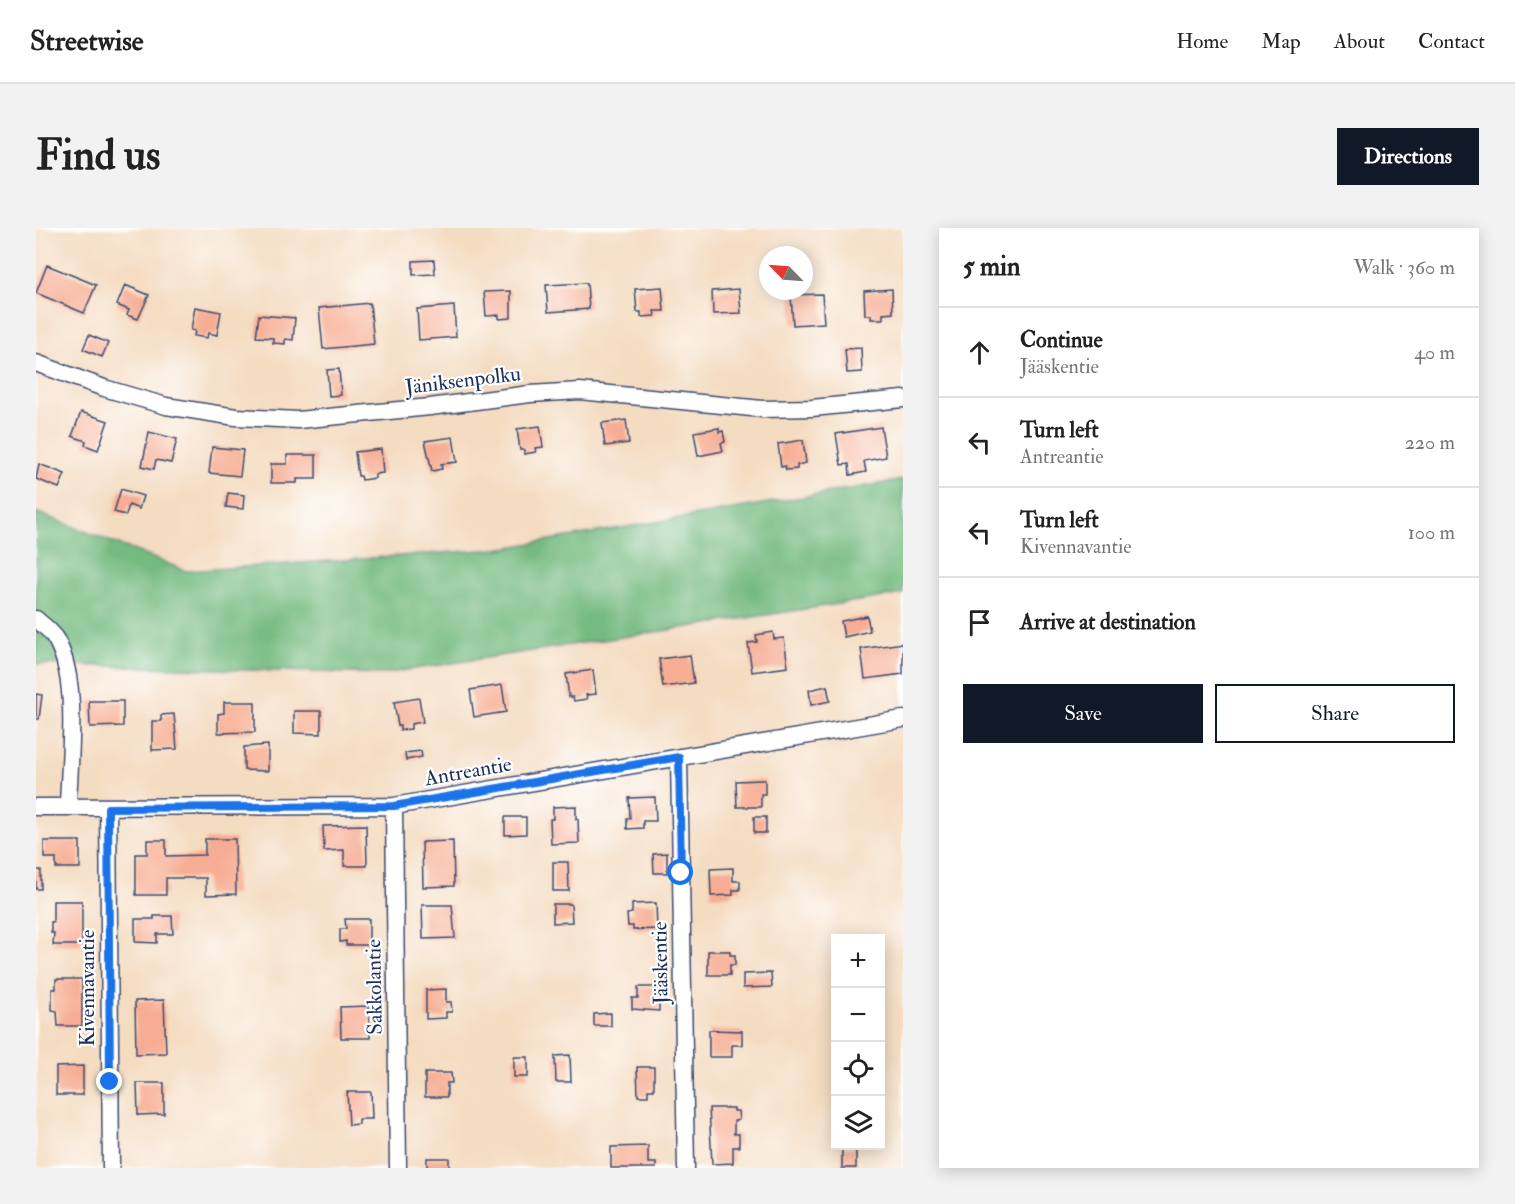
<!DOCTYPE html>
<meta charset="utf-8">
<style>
:root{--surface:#fff;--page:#f2f2f2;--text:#222;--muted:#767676;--line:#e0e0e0;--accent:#111827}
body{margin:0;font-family:"IM FELL Double Pica",serif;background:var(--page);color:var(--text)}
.controls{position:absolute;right:18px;bottom:18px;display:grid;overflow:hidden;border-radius:0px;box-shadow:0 3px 15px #0003}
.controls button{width:54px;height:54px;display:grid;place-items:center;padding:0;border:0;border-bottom:2px solid var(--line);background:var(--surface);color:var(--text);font:30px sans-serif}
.compass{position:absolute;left:723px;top:18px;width:54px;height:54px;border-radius:50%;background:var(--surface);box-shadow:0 3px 15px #0003;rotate:295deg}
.stop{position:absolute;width:18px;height:18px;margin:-14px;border:4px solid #1a73e8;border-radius:50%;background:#fff}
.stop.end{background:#1a73e8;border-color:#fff;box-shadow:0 2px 6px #0008}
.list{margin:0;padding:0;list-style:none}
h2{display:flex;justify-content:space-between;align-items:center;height:78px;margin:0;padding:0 24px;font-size:26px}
h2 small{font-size:20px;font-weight:400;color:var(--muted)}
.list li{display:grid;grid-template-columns:39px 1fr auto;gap:18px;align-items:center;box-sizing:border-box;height:90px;padding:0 24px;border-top:2px solid var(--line)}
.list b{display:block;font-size:22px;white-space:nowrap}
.list p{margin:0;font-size:20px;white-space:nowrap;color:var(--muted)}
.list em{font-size:20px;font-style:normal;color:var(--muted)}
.actions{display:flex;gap:12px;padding:18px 24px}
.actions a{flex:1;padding:14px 0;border:2px solid var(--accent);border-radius:0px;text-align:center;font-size:21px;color:var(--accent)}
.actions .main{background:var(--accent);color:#fff}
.icon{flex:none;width:33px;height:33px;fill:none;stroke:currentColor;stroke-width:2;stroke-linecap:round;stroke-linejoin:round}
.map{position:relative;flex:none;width:867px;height:940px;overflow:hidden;border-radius:0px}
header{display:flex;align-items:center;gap:36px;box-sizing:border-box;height:84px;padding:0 30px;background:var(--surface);border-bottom:2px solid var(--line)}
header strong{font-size:28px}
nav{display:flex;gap:33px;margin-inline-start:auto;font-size:21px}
.intro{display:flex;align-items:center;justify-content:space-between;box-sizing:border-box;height:144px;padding:0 36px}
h1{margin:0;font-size:42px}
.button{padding:15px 27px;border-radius:0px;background:var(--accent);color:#fff;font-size:21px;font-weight:700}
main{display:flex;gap:36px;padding:0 36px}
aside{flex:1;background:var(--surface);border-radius:0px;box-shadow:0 3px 15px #0003}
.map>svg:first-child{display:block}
.forest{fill:#74ba7f;stroke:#48746e;stroke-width:1.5}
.building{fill:#f7ad93}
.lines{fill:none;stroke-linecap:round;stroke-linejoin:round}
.minor-casing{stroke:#3c496d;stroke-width:19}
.minor{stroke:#fff;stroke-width:16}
.route{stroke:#1a73e8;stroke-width:8}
.labels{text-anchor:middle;stroke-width:4.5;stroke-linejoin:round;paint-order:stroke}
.street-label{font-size:21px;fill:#1b2f5e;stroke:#fff}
</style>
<header>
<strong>Streetwise</strong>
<nav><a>Home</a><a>Map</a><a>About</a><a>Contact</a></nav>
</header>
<div class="intro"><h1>Find us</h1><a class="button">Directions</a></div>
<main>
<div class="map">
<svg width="867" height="940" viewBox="0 0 867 940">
<rect width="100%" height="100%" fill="#fff"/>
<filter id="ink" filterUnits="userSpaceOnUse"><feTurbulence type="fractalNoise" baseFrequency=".0167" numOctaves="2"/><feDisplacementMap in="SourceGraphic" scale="12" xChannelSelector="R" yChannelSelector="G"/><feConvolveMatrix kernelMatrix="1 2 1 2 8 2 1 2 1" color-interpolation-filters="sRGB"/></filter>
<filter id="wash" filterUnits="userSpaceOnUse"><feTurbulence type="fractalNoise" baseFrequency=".008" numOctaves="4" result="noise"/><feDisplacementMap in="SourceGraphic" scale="24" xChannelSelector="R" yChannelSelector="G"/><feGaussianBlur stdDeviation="1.35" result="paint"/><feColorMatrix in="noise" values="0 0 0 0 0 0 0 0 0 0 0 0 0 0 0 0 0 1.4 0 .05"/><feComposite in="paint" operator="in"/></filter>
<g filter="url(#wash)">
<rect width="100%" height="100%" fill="#f4dcc1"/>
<path class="forest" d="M867,252V366L345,446L0,436V284L150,343L461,321Z"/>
<g id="blocks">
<path class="building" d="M398,32L399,46L377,47V33Z
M11,37L60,57L48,85L0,65Z
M551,55L553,81L512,84L510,57Z
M89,57L113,67L102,91L91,87L93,82L81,77Z
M626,59L628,83H618L619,88L605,89V84H601L599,61Z
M703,61L705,85L677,86L676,63Z
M856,61L857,85L847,86V91H835V87H829L828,63Z
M475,63V90L463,91V87L450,88L448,64Z
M786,66L788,95L757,97L755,67Z
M334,75L338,116L287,121L283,80Z
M418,78L420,109L383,112L381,81Z
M159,79L185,84L181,107L172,105L171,110L158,108L159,103L155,102Z
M223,87L259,90L257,112L249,111V116L237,115V110L220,109Z
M53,107L72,115L66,129L47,121Z
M825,120L826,144L811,145L809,121Z
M303,141L305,167L293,168L291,142Z
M45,184L72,193L62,222L49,217L50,213L36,208Z
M590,192L593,215L569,218L566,195Z
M504,198L507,219L499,220L500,224L488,226V222H484L481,201Z
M845,199L850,229L828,233L830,244L814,247L813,236L805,237L800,206Z
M683,200V204L687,203L689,214L685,215L687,223L662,228L658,204Z
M113,204L141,211L135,235L120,232L118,241L106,238Z
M417,209L421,234L405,236L406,241L396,243L389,213Z
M767,212L770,235L761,237V241L750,242L749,238L745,239L742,216Z
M176,219L207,222L204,248L173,245Z
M345,221L347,245L339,246V250L326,252L325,248H322L319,224Z
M251,227H280V251H261V255H235V236H251Z
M3,236L29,246L23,260L0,251Z
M85,261L107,268L103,281L93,277L90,287L78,284Z
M192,265L208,267L207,281L190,279Z
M831,388L834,403L808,409L805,393Z
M737,404L738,411L748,410L752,439L716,444L712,415L721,414L720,407Z
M867,415V446L829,451L825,421Z
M654,427L658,455L627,459L623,431Z
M557,442L560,466L550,467L551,471L538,473L537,469H533L530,446Z
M466,457L470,484L438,489L434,462Z
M791,458L794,473L775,477L773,462Z
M0,466L6,467L3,491H0Z
M383,470L387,494L375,496V501L364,502V498H362L358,474Z
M53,473H87V498L54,499Z
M188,474H219V504L182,505V486L188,485Z
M258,483H285V506L258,505Z
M138,486L141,521L116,522V493H125V487Z
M232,517V543L208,542V519Z
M385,523L386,529L370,532L369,525Z
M725,552H729V566H725V579H701L700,553Z
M619,569L620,593H607V600L591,601V590H594L593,570Z
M540,578V591H542L543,615L515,616L514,591H517V579Z
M469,589H490V606L469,607Z
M718,589H730V605H718Z
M330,597L331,638H308V622L288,623L287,598Z
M169,611H199L200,666L170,667V650H130V667H100V626H111V612H130V628L169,627Z
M8,613H44V640H20V630H8Z
M417,613L418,658L387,659L386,614Z
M631,625V645H618L617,626Z
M517,634H532L533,663H517Z
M697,640V653H704V662H697V667L675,668L674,641Z
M0,642H5V661H0Z
M17,673H46V717H17L18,705H15V694H17Z
M620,675L621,701L597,702V698H592L591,686L596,685V676Z
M517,676H535L536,694L517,695Z
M386,677H416L419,710L387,711Z
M118,688H136L137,706H121V715L99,714V691H118Z
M309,691H333V717H310V713L304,714V701H310Z
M672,723H694V727H699V737H694V747H672Z
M735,745L736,759L707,760V746Z
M20,751H46V798H22L21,783L16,782V761H20Z
M602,759H623V783L596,781V770H602Z
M410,761V774H415L416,784H410V790L390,791V762Z
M128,772L130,825L100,826L99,773Z
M333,778L334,810H305L304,779Z
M575,785V798H558V786Z
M673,802L706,803V817H696V829H673Z
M534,827L535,854H520L519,828Z
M478,829H492V849H478Z
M47,838V867H20V839Z
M601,839H618V862H612V868H602Z
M389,845H415L416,855H411V869H389Z
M101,855H128V886L102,887Z
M311,864H335L336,891H323V896L313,897Z
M673,880H698V883H702L703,892L698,893V906H703V919H697V935L676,936Z
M612,918V935H620V940H575V919Z
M806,920H820V940H806Z
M391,930H413V940H391Z"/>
</g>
</g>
<g filter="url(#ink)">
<use href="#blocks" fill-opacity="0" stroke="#3c496d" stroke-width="1.5"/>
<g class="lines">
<defs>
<path id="minor" d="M0,135L68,160L130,178L200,189L262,192L394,179L494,166L544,163L726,181L776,180L867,171
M0,391C5,396 13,401 17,407C45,447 33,531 32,579
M643,529L650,940
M358,578L362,940
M0,579L358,578L867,491
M72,580L75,940"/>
</defs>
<use href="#minor" class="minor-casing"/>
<use href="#minor" class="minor"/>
</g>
</g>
<g class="lines" filter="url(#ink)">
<path class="route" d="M74,854L72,580L358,578L643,529L645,645"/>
</g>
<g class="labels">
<g class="street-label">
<text transform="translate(427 152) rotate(-7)" y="7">Jäniksenpolku</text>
<text transform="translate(432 543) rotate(-10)" y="7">Antreantie</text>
<text transform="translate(624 735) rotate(-91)" y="7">Jääskentie</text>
<text transform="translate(338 759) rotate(-91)" y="7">Sakkolantie</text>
<text transform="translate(51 760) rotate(-90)" y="7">Kivennavantie</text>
</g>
</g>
</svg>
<div class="controls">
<button>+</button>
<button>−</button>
<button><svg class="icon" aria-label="locate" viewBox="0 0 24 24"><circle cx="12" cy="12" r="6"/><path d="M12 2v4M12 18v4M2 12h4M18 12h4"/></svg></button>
<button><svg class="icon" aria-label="layers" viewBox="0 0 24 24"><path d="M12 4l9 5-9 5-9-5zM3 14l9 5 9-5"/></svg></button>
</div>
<svg class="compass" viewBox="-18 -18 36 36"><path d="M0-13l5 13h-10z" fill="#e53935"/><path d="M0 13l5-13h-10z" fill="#767676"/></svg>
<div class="stop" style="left:645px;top:645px"></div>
<div class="stop end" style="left:74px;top:854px"></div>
</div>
<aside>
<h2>5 min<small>Walk · 360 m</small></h2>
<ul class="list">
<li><svg class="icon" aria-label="ahead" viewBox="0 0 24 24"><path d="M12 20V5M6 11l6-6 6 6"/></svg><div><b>Continue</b><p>Jääskentie</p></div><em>40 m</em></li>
<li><svg class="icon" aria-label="left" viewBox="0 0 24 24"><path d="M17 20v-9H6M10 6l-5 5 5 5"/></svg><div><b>Turn left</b><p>Antreantie</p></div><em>220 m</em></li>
<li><svg class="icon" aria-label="left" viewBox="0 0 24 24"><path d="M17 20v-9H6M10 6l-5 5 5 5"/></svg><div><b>Turn left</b><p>Kivennavantie</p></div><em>100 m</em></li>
<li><svg class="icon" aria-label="arrive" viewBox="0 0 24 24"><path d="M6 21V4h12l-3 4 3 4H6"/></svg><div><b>Arrive at destination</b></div></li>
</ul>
<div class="actions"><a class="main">Save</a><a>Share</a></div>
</aside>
</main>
